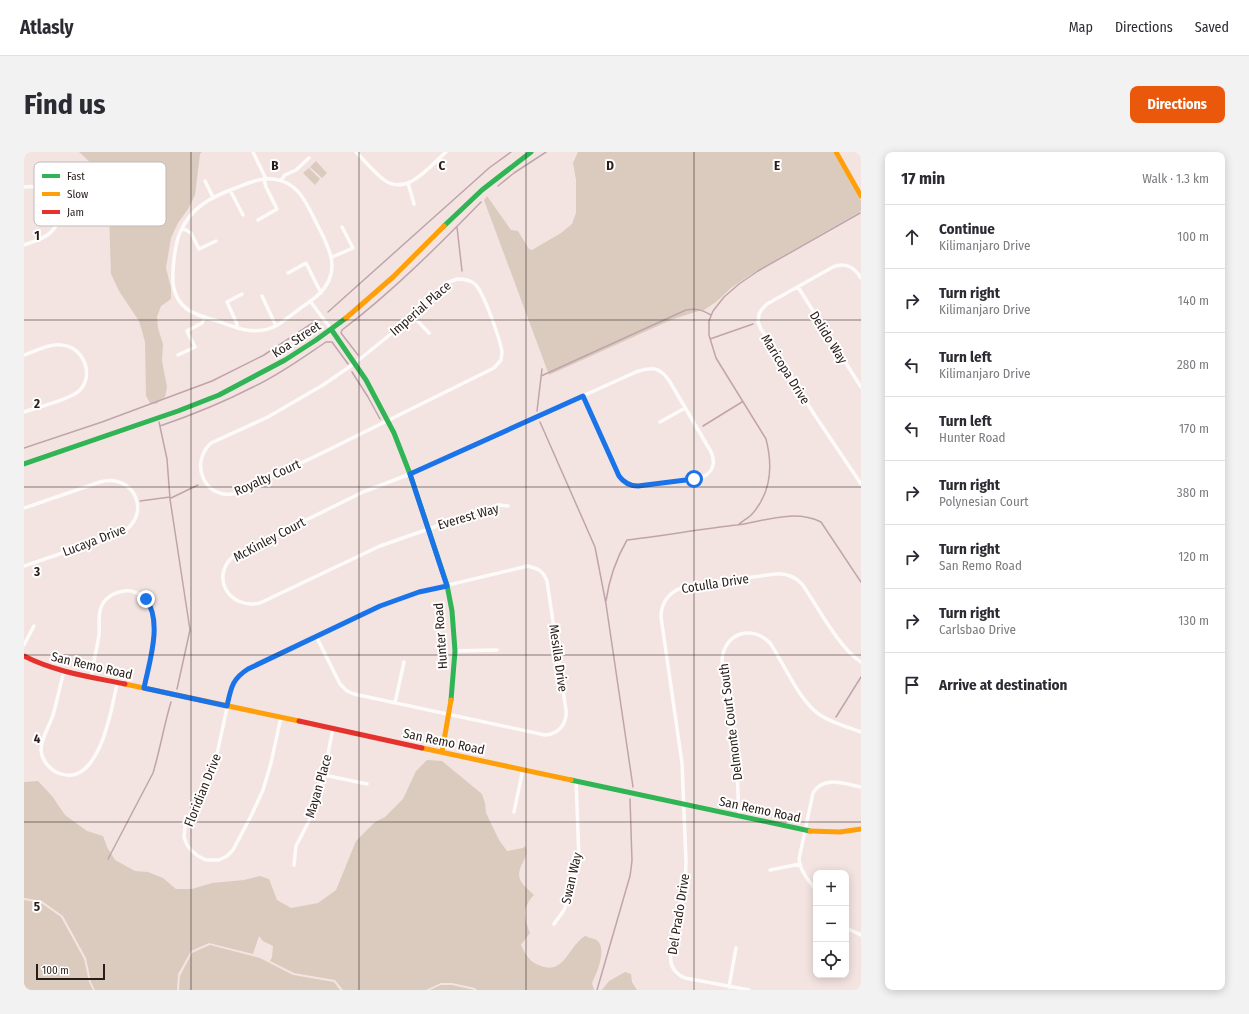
<!DOCTYPE html>
<meta charset="utf-8">
<style>
:root{--surface:#fff;--page:#f2f2f3;--text:#2b2b33;--muted:#7c7c81;--line:#e1e1e2;--accent:#ea580c}
body{margin:0;font-family:"Fira Sans Condensed",sans-serif;background:var(--page);color:var(--text)}
.controls{position:absolute;right:12px;bottom:12px;display:grid;overflow:hidden;border-radius:8px;box-shadow:0 2px 10px #0003}
.controls button{width:36px;height:36px;display:grid;place-items:center;padding:0;border:0;border-bottom:1px solid var(--line);background:var(--surface);color:var(--text);font:20px sans-serif}
.scale{position:absolute;left:12px;bottom:10px;width:69px;box-sizing:border-box;padding-left:4px;border:2px solid #291d1a;border-top:0;font-size:11px;line-height:14px;white-space:nowrap;color:#291d1a;-webkit-text-stroke:3px #fff;paint-order:stroke}
.stop{position:absolute;width:12px;height:12px;margin:-9px;border:3px solid #1a73e8;border-radius:50%;background:#fff}
.stop.end{background:#1a73e8;border-color:#fff;box-shadow:0 1px 4px #0008}
.list{margin:0;padding:0;list-style:none}
h2{display:flex;justify-content:space-between;align-items:center;height:52px;margin:0;padding:0 16px;font-size:17px}
h2 small{font-size:13px;font-weight:400;color:var(--muted)}
.list li{display:grid;grid-template-columns:26px 1fr auto;gap:12px;align-items:center;box-sizing:border-box;height:64px;padding:0 16px;border-top:1px solid var(--line)}
.list b{display:block;font-size:15px;white-space:nowrap}
.list p{margin:0;font-size:13px;white-space:nowrap;color:var(--muted)}
.list em{font-size:13px;font-style:normal;color:var(--muted)}
.icon{flex:none;width:22px;height:22px;fill:none;stroke:currentColor;stroke-width:2;stroke-linecap:round;stroke-linejoin:round}
.map{position:relative;flex:none;width:837px;height:838px;overflow:hidden;border-radius:8px}
header{display:flex;align-items:center;gap:24px;box-sizing:border-box;height:56px;padding:0 20px;background:var(--surface);border-bottom:1px solid var(--line)}
header strong{font-size:19px}
nav{display:flex;gap:22px;margin-inline-start:auto;font-size:14px}
.intro{display:flex;align-items:center;justify-content:space-between;box-sizing:border-box;height:96px;padding:0 24px}
h1{margin:0;font-size:28px}
.button{padding:10px 18px;border-radius:8px;background:var(--accent);color:#fff;font-size:14px;font-weight:700}
main{display:flex;gap:24px;padding:0 24px}
aside{flex:1;background:var(--surface);border-radius:8px;box-shadow:0 2px 10px #0003}
.map>svg:first-child{display:block}
.green{fill:#dacbbe}
.lines{fill:none;stroke-linecap:round;stroke-linejoin:round}
.stream{stroke:#c1a3ac;stroke-width:1.5}
.street{stroke:#fdfbfa;stroke-width:3.5}
.fast{stroke:#30b455;stroke-width:5}
.slow{stroke:#ff9f0a;stroke-width:5}
.jam{stroke:#e5322d;stroke-width:5}
.route{stroke:#1a73e8;stroke-width:5}
.grid{fill:none;stroke:#291d1a;stroke-width:1;stroke-opacity:0.55}
.labels{text-anchor:middle;stroke-width:4;stroke-linejoin:round;paint-order:stroke}
.street-label{font-size:13px;fill:#291d1a;stroke:#fff}
.key{fill:#fff;stroke:#bfbbba;stroke-width:1}
.key-label{font-size:11px;fill:#291d1a}
.grid-label{font-size:13px;text-anchor:middle;font-weight:bold;fill:#291d1a;stroke:#fff;stroke-width:4;stroke-linejoin:round;paint-order:stroke}
</style>
<header>
<strong>Atlasly</strong>
<nav><a>Map</a><a>Directions</a><a>Saved</a></nav>
</header>
<div class="intro"><h1>Find us</h1><a class="button">Directions</a></div>
<main>
<div class="map">
<svg width="837" height="838" viewBox="0 0 837 838">
<rect width="100%" height="100%" fill="#f3e4e1"/>
<path class="green" d="M55,0H178L176,2L171,43L164,57L154,71L147,86L142,116L147,136V147L137,154L133,165L134,176L139,192L138,209L143,235L141,245L132,252L126,251L122,244L121,190L118,179L115,169L95,139L87,122L84,34L68,12Z
M554,0H809L837,49V59L726,123L707,136L692,150L680,158L671,160L647,168L525,223L460,48L463,44L487,78L494,79L505,97L508,98L537,81L548,72L552,61V28L549,11Z
M292,9L303,21L298,26L286,15Z
M285,16L296,27L291,33L279,21Z
M403,608L418,609L458,642L461,651L462,661L475,688L483,699L499,696L501,694C508,706 488,716 498,731C501,735 506,739 510,743C497,757 500,765 506,781L497,793C502,803 505,810 517,814C538,822 543,800 556,788C557,787 559,785 561,784C563,784 565,786 567,786C587,789 573,821 568,831L570,838H453L451,836L428,831H417L402,838H319L311,828L270,821L246,809L248,805L249,794L239,789L235,784L229,802L185,791L167,799L154,822L153,838H71L67,830L62,806L39,764L18,749L0,746V630L14,629L28,644L41,663L63,679L79,684L83,695L91,708L111,719L124,720L139,726L152,737H168L188,731L220,728L236,724L245,727L253,748L267,756L294,751L312,738L332,689L351,670L361,665L379,647L392,619Z
M0,748L17,751L37,765L60,807L65,830L69,838H0Z
M186,793L236,806L269,823L310,830L316,838H155L156,824L168,801Z
M601,820L607,822L608,830L613,838H578L585,829Z
M417,833H428L451,838H406Z"/>
<g class="lines">
<path class="stream" d="M474,34L490,21L522,0
M433,75L438,119
M304,160L465,16L487,0
M686,187L729,172
M334,203L317,181L318,178C367,141 414,94 457,50
M328,220L344,245L356,267
M517,224L662,158C673,156 678,158 687,163
M513,259L518,217
M135,270L143,307L146,347L166,478L153,537
M516,270L571,395L582,452L609,635
M136,274C168,263 200,250 229,235C255,223 278,206 302,190H308L324,212
M679,274L718,250
M0,296L78,270L188,229L240,203L290,170
M147,346L174,333
M116,349L146,345
M714,373C718,369 725,366 729,361C747,340 749,314 742,287L692,206L685,183V169L689,159L700,145L715,132L734,119L836,61
M582,449C585,428 592,407 603,388C639,384 676,377 713,373C741,369 770,357 797,370L837,430
M812,565L837,525
M84,707L129,621C136,598 140,573 147,550
M573,838L606,724L608,709L606,647"/>
<path class="street" d="M229,0L242,27
M332,0C341,9 349,19 359,27C382,46 406,14 422,0
M240,27C254,26 267,31 276,42C284,52 289,65 295,76C307,99 317,121 295,142C290,147 284,151 278,155C267,163 255,175 240,178C224,181 210,175 196,170C185,166 172,164 163,157C146,144 148,125 150,107C151,99 152,91 155,83C166,55 187,45 214,35C222,32 231,28 240,27Z
M257,28L261,23L272,18L285,6
M181,29L189,45
M384,31L390,52
M0,35C26,30 47,58 28,79C21,87 10,89 0,93
M206,38L219,63
M234,68L253,57L242,35L240,27
M158,76L167,81L175,97L192,89
M308,105L329,96L318,75
M264,121L282,111L297,141
M837,126C830,115 822,110 809,115L743,152L738,157L735,162L734,170L737,177L790,262L837,332
M433,127C440,127 446,128 451,132C460,141 476,187 478,200L477,208L470,216L294,303L213,341C182,350 164,312 187,291L244,265L299,233L331,211L373,177L422,131Z
M774,135L837,235
M238,144L252,174
M286,149L307,177
M388,163L405,181
M213,176V172L203,150L218,142
M0,203C12,199 26,191 38,193C60,195 71,224 55,239C45,248 14,255 0,260
M154,203L171,195L163,179L178,171L181,165
M636,270L661,256
M484,354L475,353L467,355L356,394L236,451C204,458 185,423 211,403L339,340L386,322L612,220C629,214 636,215 646,230L686,298C691,307 691,317 682,323C673,330 627,333 614,334C606,334 600,331 595,324L559,244
M0,356L76,330C111,320 129,364 97,381L0,414
M0,493L10,474
M431,499L473,498
M40,519C36,534 33,549 29,563C25,575 17,586 17,598C18,608 25,617 34,621C75,638 88,556 93,531
M67,525C69,511 73,497 75,483C76,473 73,463 78,453C82,445 91,440 100,439C106,438 112,440 117,443C142,461 125,512 120,536
M371,551L380,510
M257,565L247,611L239,638L227,664L209,698L203,704L195,708H182L174,704L168,699L163,693L160,685L161,674L185,627L191,611L208,533L216,523L224,517L271,494L356,453L395,440L504,414C515,417 519,419 523,429L542,558C543,572 535,582 521,583L330,542L323,539L316,532L292,484
M300,623L343,632
M490,660L499,617
M715,664L713,617L698,508C700,481 728,472 746,491C760,512 776,550 796,563C808,571 824,575 837,580
M270,713L272,694L288,663L300,623L309,576
M746,718L776,712
M792,738C785,729 776,719 775,707L789,641C799,623 821,632 837,635
M530,772L540,758L546,742L555,707L552,628
M822,776L837,783
M705,835L712,796
M725,838L661,826C650,821 645,812 647,800L661,740L662,709L658,611L637,465C637,448 648,438 663,434L751,422C762,421 770,424 778,432C794,455 815,496 837,510"/>
<path class="fast" d="M420,74L458,38L507,0
M307,177L342,228L370,281L386,322L423,433L428,459L431,499L427,548
M0,312L154,259L195,243L261,208L292,188L322,166
M547,628L786,679"/>
<path class="slow" d="M812,0L837,44
M322,166L369,125L420,74
M101,532L275,569
M398,596L547,628
M418,600L427,548
M786,679L816,680L837,677"/>
<path class="jam" d="M0,504C31,520 67,525 101,532
M275,569L398,596"/>
</g>
<g class="lines">
<path class="route" d="M122,447C139,470 125,511 120,536L203,554C207,536 208,527 224,517L356,454L395,440L423,434L386,322L559,244L595,324C600,331 606,334 614,334L670,327"/>
</g>
<path class="grid" d="M167,0V838M335,0V838M502,0V838M670,0V838M0,168H837M0,335H837M0,503H837M0,670H837"/>
<g class="labels">
<g class="street-label">
<text transform="translate(396 156) rotate(-41)" y="5">Imperial Place</text>
<text transform="translate(805 185) rotate(58)" y="5">Delido Way</text>
<text transform="translate(272 187) rotate(-33)" y="5">Koa Street</text>
<text transform="translate(762 217) rotate(58)" y="5">Maricopa Drive</text>
<text transform="translate(243 325) rotate(-24)" y="5">Royalty Court</text>
<text transform="translate(444 364) rotate(-16)" y="5">Everest Way</text>
<text transform="translate(245 387) rotate(-28)" y="5">McKinley Court</text>
<text transform="translate(70 388) rotate(-21)" y="5">Lucaya Drive</text>
<text transform="translate(691 431) rotate(-9)" y="5">Cotulla Drive</text>
<text transform="translate(416 484) rotate(-94)" y="5">Hunter Road</text>
<text transform="translate(535 506) rotate(82)" y="5">Mesilla Drive</text>
<text transform="translate(68 513) rotate(13)" y="5">San Remo Road</text>
<text transform="translate(706 570) rotate(-97)" y="5">Delmonte Court South</text>
<text transform="translate(420 589) rotate(12)" y="5">San Remo Road</text>
<text transform="translate(294 634) rotate(-74)" y="5">Mayan Place</text>
<text transform="translate(178 638) rotate(-68)" y="5">Floridian Drive</text>
<text transform="translate(736 657) rotate(12)" y="5">San Remo Road</text>
<text transform="translate(547 726) rotate(-77)" y="5">Swan Way</text>
<text transform="translate(654 762) rotate(-81)" y="5">Del Prado Drive</text>
</g>
</g>
<rect x="10" y="10" width="132" height="64" rx="6" class="key"/>
<rect x="18" y="22" width="18" height="4" fill="#30b455"/>
<rect x="18" y="40" width="18" height="4" fill="#ff9f0a"/>
<rect x="18" y="58" width="18" height="4" fill="#e5322d"/>
<g class="key-label">
<text x="43" y="28">Fast</text>
<text x="43" y="46">Slow</text>
<text x="43" y="64">Jam</text>
</g>
<g class="grid-label">
<text x="251" y="18">B</text>
<text x="418" y="18">C</text>
<text x="586" y="18">D</text>
<text x="753" y="18">E</text>
<text x="13" y="88">1</text>
<text x="13" y="256">2</text>
<text x="13" y="424">3</text>
<text x="13" y="591">4</text>
<text x="13" y="759">5</text>
</g>
</svg>
<div class="controls">
<button>+</button>
<button>−</button>
<button><svg class="icon" aria-label="locate" viewBox="0 0 24 24"><circle cx="12" cy="12" r="6"/><path d="M12 2v4M12 18v4M2 12h4M18 12h4"/></svg></button>
</div>
<div class="scale">100 m</div>
<div class="stop" style="left:670px;top:327px"></div>
<div class="stop end" style="left:122px;top:447px"></div>
</div>
<aside>
<h2>17 min<small>Walk · 1.3 km</small></h2>
<ul class="list">
<li><svg class="icon" aria-label="ahead" viewBox="0 0 24 24"><path d="M12 20V5M6 11l6-6 6 6"/></svg><div><b>Continue</b><p>Kilimanjaro Drive</p></div><em>100 m</em></li>
<li><svg class="icon" aria-label="right" viewBox="0 0 24 24"><path d="M7 20v-9h11M14 6l5 5-5 5"/></svg><div><b>Turn right</b><p>Kilimanjaro Drive</p></div><em>140 m</em></li>
<li><svg class="icon" aria-label="left" viewBox="0 0 24 24"><path d="M17 20v-9H6M10 6l-5 5 5 5"/></svg><div><b>Turn left</b><p>Kilimanjaro Drive</p></div><em>280 m</em></li>
<li><svg class="icon" aria-label="left" viewBox="0 0 24 24"><path d="M17 20v-9H6M10 6l-5 5 5 5"/></svg><div><b>Turn left</b><p>Hunter Road</p></div><em>170 m</em></li>
<li><svg class="icon" aria-label="right" viewBox="0 0 24 24"><path d="M7 20v-9h11M14 6l5 5-5 5"/></svg><div><b>Turn right</b><p>Polynesian Court</p></div><em>380 m</em></li>
<li><svg class="icon" aria-label="right" viewBox="0 0 24 24"><path d="M7 20v-9h11M14 6l5 5-5 5"/></svg><div><b>Turn right</b><p>San Remo Road</p></div><em>120 m</em></li>
<li><svg class="icon" aria-label="right" viewBox="0 0 24 24"><path d="M7 20v-9h11M14 6l5 5-5 5"/></svg><div><b>Turn right</b><p>Carlsbao Drive</p></div><em>130 m</em></li>
<li><svg class="icon" aria-label="arrive" viewBox="0 0 24 24"><path d="M6 21V4h12l-3 4 3 4H6"/></svg><div><b>Arrive at destination</b></div></li>
</ul>
</aside>
</main>
